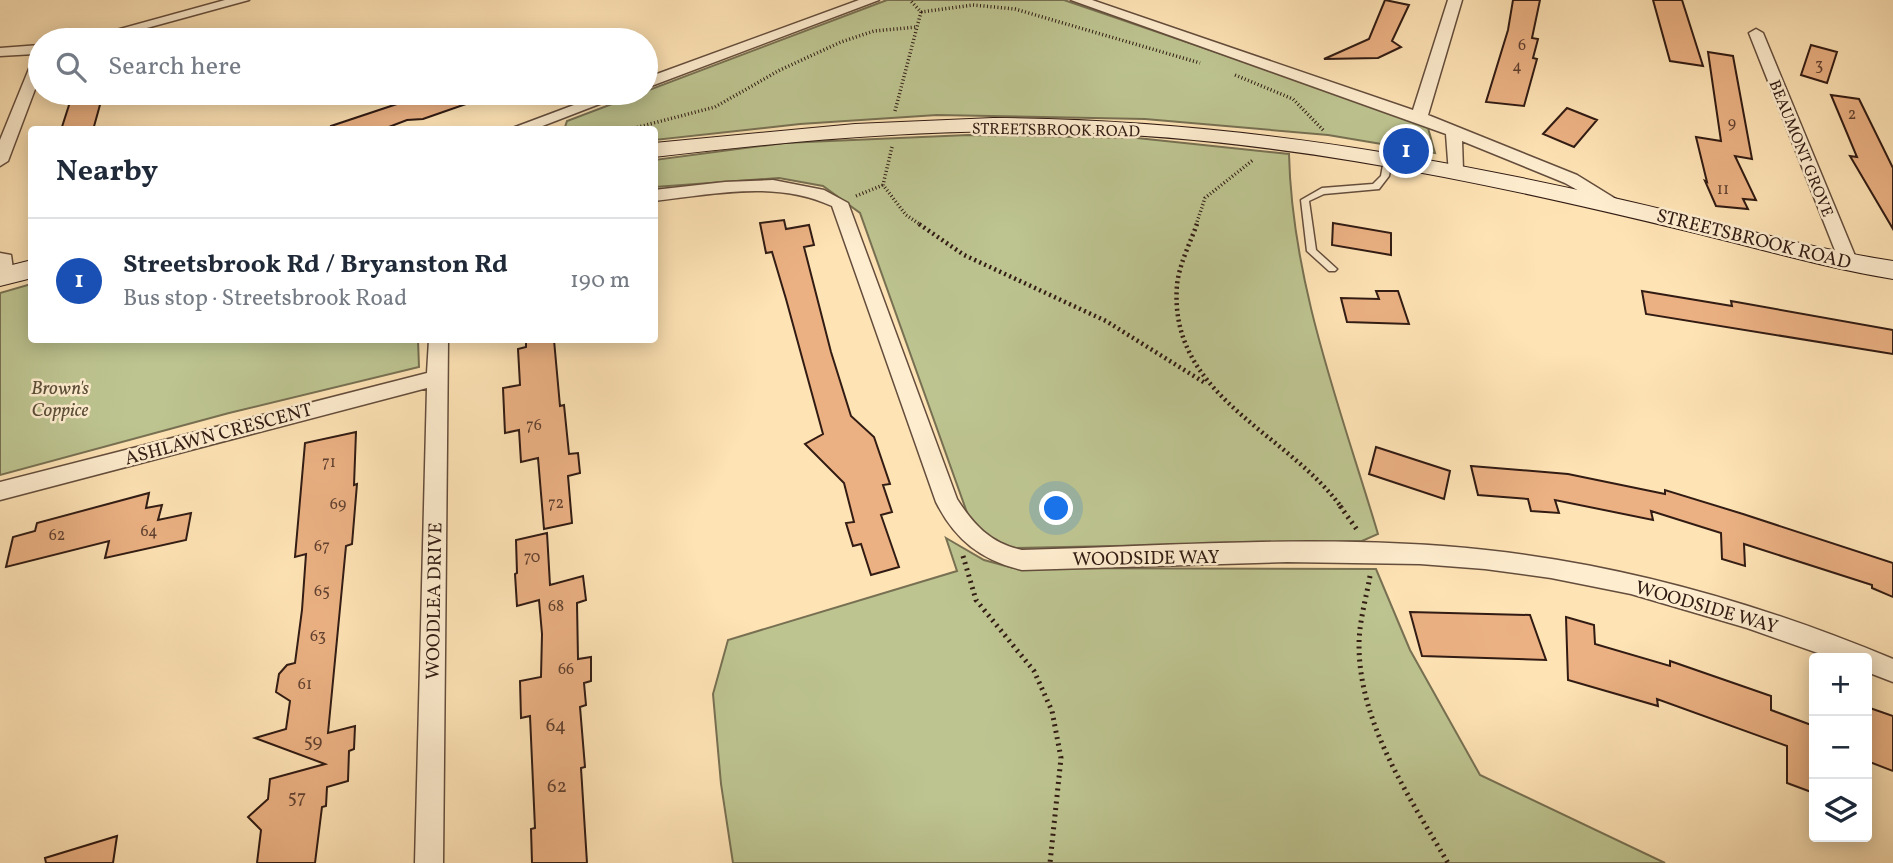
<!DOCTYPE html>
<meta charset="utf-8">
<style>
:root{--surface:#fff;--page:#f2f2f3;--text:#1f2937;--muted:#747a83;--line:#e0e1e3;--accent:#0f766e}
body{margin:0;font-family:Vollkorn,serif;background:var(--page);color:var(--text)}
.controls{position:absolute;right:21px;bottom:21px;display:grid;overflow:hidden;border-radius:7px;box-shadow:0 4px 18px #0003}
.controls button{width:63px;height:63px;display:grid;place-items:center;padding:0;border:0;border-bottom:2px solid var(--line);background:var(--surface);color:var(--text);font:35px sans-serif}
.you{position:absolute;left:1057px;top:509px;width:24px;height:24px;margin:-18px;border:5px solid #fff;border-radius:50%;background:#1a73e8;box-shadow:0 0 0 10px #1a73e833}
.badge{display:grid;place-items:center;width:46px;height:46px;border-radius:50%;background:var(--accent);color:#fff;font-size:23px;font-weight:700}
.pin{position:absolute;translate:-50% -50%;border:4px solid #fff;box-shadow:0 2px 7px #0006}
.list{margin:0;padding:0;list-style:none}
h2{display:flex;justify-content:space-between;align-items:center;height:91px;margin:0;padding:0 28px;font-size:30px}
h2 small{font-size:23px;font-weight:400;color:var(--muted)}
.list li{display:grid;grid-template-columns:46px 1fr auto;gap:21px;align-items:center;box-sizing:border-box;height:126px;padding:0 28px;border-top:2px solid var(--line)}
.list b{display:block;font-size:26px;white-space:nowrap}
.list p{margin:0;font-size:23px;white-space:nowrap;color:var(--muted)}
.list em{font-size:23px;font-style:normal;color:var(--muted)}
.icon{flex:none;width:38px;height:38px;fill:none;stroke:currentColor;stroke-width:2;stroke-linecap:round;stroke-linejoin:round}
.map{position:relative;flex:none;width:1893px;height:863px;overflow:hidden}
.search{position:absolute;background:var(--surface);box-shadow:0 4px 18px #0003;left:28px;top:28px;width:630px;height:77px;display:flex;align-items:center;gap:18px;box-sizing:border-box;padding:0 24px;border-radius:38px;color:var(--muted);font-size:26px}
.panel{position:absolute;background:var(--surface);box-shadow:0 4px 18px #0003;left:28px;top:126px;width:630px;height:217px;border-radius:7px}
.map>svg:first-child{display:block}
.green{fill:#bdc490;stroke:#777052;stroke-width:2}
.building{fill:#ebb183;stroke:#311b13;stroke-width:2}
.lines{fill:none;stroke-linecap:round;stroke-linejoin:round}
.service-casing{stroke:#644d3c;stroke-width:3}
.minor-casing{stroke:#644d3c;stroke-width:3}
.secondary-casing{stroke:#311b13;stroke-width:2}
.path-far2{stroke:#311b13;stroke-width:3.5;stroke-dasharray:1 2.5;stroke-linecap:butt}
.path-far1{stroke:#311b13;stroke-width:4.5;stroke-dasharray:2 3.5;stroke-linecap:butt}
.path{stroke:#311b13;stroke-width:5;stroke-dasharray:2 4.5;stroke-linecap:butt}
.service{fill:#feedcf;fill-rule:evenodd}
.minor{fill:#feedcf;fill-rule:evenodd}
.secondary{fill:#feedcf;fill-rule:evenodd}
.labels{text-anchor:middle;stroke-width:5;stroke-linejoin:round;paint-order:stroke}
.number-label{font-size:16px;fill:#60402f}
.far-street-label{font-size:16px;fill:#311b13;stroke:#feedcf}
.street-label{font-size:19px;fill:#311b13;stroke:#feedcf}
.park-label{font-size:19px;font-style:italic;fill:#5b4e38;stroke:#feedcf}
.near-number-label{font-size:19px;fill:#60402f}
</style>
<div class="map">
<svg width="1893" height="863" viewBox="0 0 1893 863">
<rect width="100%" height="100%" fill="#fee3b5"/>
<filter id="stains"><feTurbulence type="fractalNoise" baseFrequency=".00286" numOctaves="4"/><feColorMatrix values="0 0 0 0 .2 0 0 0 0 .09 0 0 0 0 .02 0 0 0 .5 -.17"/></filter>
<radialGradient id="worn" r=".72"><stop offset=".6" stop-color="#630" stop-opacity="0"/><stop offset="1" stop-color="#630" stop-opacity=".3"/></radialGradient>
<path class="green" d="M887,0H1064L1417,121L1428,128L1435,153L1328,135L1145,119L937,115L800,124L655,140L654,130H564L567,121Z
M968,135L1137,138L1289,154C1292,284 1341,410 1378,534L1362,541L1013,548L991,541L970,521L860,213L823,186L779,178L655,187L654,160L784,143Z
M31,284L32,340H418L419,367L229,413L0,475V293Z
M946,538L984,560L1013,568L1376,569L1410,650L1480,775L1665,863H733L721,784L713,694L728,640L957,571Z"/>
<path class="building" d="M1385,0L1409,5L1392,41L1401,47L1378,58L1324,59L1369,39Z
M1513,0H1540L1532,38L1538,39L1533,58L1537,59L1524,106L1486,102L1508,30Z
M1653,0H1682L1703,66L1670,61Z
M1811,45L1837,52L1827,83L1801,75Z
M1708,52L1733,56L1752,159L1735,156L1756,200L1743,199L1748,209L1716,206L1705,181L1707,182L1696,137L1721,141Z
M430,93H489V96L423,119L407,120L381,130H332L331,126Z
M103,94L93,130H61L71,99Z
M1831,95L1859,99L1893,168V229L1850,156L1857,157Z
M1567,108L1597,120L1574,147L1543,134Z
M784,220L786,229L809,225L814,245L804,247L831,352L851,416L874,437L890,484L883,485L892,512L881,515L899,567L871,575L861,544L853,546L846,523L854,522L844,483L805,444L823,434L786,299L772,252L766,253L760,223Z
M1333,223L1391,233V255L1332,245Z
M1376,291H1398L1409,324L1347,322L1341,298L1379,299Z
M1642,291L1732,306L1731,301L1893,330V354L1646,314Z
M526,340H554L560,406L564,405L569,454L578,453L580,473L568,476L572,523L544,529L538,458L521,462L519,430L505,433L503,388L520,385L518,349L526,347Z
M356,432L354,485L357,484L352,544L346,546L328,733L355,726L354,749L349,751L348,781L327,787L326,806L322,807L315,863H257L261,830L248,817L268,799L270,779L325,764L255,738L286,729L290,701L276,692L279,674L287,665L295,663L302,610L306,554L295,557L305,443Z
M1376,447L1450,471L1444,499L1369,474Z
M1471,466L1568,474L1665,494V490L1743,514L1893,563V597L1872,588V585L1744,544L1745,566L1722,559L1721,533L1651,511L1653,520L1555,500L1559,513L1531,511L1528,499L1478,495Z
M149,493L146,508L162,505L158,520L191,513L186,540L105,558L109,541L6,567L13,537L35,531L37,523Z
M547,533L550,585L583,576L586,600L577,603L578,659L591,657V681L584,683L586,705L580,707L585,767L581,768L587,863H532L531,829L535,828L530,716L521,718L520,681L541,677L542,634L539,600L517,606L515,574L517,573L516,540Z
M1410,612L1530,615L1546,660L1422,656Z
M1566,617L1594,625L1595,644L1670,666V661L1771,696V710L1814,726V793L1787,783V746L1657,699L1658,706L1568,680Z
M1867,707L1893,716V771L1867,761Z
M117,836L113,863H46L45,858Z"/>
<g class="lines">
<defs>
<path id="service" d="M1388,157L1392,160L1389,176L1379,189L1324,194L1309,201L1316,250L1337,269L1335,271H1329L1307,251L1301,200L1322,188L1373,184L1381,176L1384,160Z"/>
<path id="minor" d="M225,0H249L103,40H80Z
M859,0H879L646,88V78Z
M1071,0H1092L1413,110L1448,0H1462L1428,115L1577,175L1624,204L1621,208H1609L1565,183L1462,141L1463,170L1461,174H1449L1446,134Z
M1756,29L1763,33L1858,263L1855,267L1849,269L1840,263L1749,33Z
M40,45V76L8,161L0,166V140L35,54L0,56V48Z
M606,93H628L532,130H507Z
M773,180L824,190L848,203L957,499C974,525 990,543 1022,550C1176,546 1333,533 1486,550C1626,565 1764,605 1893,659V682L1867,672V658H1832L1747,628L1631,594L1551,578L1485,569L1420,564L1287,562L1022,570C981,560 955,540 936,502L832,206C775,180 714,194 654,201V190L725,182Z
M0,253L11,255L14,276L12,280L0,281Z
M429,340H448L443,863H415L427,388L0,500V482L427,373Z"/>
<path id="secondary" d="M993,118C1200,119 1403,150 1605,196C1701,217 1796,246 1893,261V279C1825,268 1758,248 1691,232C1609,212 1527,193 1444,177C1319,153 1191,135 1063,132C927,128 790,141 654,157V143L855,124Z
M32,260V278L0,286V268Z"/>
</defs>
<use href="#service" class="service-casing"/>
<use href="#minor" class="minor-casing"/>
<use href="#secondary" class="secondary-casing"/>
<path class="path-far2" d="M921,12L973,5L1015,9L1200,63
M1235,75L1293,99L1324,131
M895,111L917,27
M627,130L715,107L780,70L841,42L874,31L917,27L921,12L910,0
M892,147L883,185L906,215L921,225
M856,196L883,185
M1196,225L1205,198L1253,160"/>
<path class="path-far1" d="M919,224L964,255L1106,321L1205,383
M1197,224C1190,243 1179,265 1177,285C1168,396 1286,431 1342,508"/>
<path class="path" d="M1340,506L1358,531
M963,556L976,600L1034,671L1052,711L1061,758L1050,863
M1370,576C1366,599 1359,622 1359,645C1359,724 1410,798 1448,863"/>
<use href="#service" class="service"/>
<use href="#minor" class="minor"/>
<use href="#secondary" class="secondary"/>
</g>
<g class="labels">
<g class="number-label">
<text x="1522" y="50">6</text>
<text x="1819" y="70">3</text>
<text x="1517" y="71">4</text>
<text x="1852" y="119">2</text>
<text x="1732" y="128">9</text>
<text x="1723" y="194">11</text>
<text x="534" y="430">76</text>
<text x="329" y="467">71</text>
<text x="556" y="508">72</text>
<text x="338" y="509">69</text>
<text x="149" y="536">64</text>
<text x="57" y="540">62</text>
<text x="322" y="551">67</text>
<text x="532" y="562">70</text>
<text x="322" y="596">65</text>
<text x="556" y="611">68</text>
<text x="318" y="641">63</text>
<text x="566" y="674">66</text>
<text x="305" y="689">61</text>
</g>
<g class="far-street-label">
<text transform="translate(1056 129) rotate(1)" y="6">STREETSBROOK ROAD</text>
<text transform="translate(1802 148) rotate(68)" y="6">BEAUMONT GROVE</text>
</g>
<g class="street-label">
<text transform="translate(1754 238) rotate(14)" y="7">STREETSBROOK ROAD</text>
<text transform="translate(218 433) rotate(-15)" y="7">ASHLAWN CRESCENT</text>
<text transform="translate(1146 557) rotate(-1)" y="7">WOODSIDE WAY</text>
<text transform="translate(433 601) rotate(-89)" y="7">WOODLEA DRIVE</text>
<text transform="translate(1707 606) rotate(16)" y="7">WOODSIDE WAY</text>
</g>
<g class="park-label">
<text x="60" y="394">Brown's<tspan x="60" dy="22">Coppice</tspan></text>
</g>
<g class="near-number-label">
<text x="556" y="731">64</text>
<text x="313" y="747">59</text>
<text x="557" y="792">62</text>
<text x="297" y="803">57</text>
</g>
</g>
<rect width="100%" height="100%" filter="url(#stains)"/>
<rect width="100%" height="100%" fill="url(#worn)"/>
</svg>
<div class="controls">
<button>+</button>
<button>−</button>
<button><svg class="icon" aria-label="layers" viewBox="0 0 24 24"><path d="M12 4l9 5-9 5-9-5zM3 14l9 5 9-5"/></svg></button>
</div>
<div class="you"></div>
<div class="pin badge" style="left:1406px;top:151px;background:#1a4fb4">1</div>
<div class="search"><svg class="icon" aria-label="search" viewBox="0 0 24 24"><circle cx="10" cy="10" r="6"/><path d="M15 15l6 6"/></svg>Search here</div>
<section class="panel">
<h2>Nearby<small></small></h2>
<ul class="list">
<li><span class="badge" style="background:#1a4fb4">1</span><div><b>Streetsbrook Rd / Bryanston Rd</b><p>Bus stop · Streetsbrook Road</p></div><em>190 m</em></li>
</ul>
</section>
</div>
